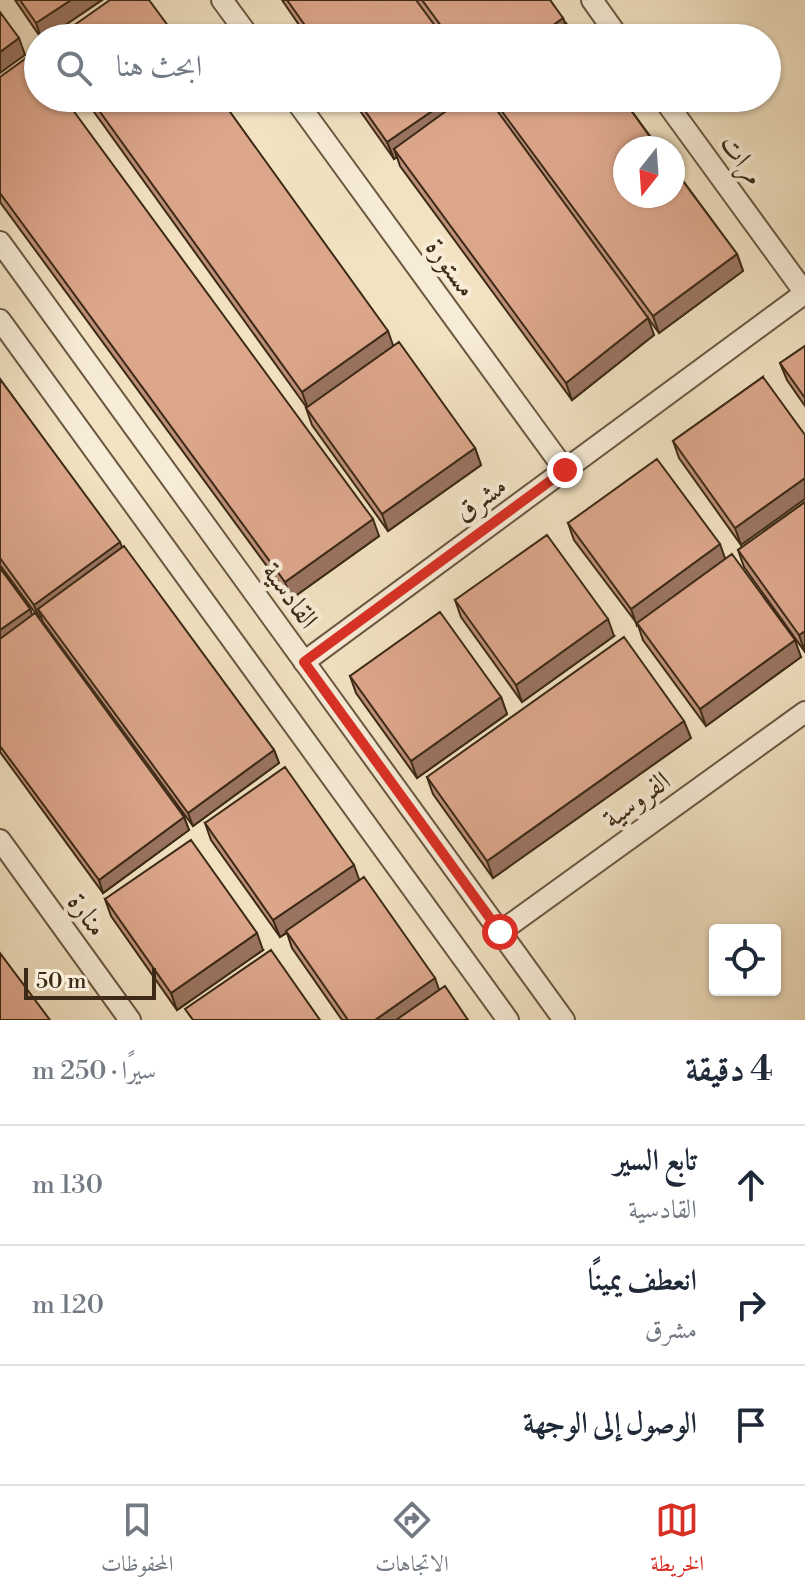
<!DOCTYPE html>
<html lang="ar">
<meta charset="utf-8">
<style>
:root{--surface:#fff;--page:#f2f2f3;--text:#1f2937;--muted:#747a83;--line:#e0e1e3;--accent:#d93025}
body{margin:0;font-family:"Libre Bodoni",Amiri,serif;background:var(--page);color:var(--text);direction:rtl}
.controls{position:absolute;right:24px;bottom:24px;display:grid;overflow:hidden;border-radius:8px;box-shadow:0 2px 6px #0004}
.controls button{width:72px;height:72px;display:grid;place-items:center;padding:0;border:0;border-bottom:2px solid var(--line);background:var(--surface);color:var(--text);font:40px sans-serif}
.compass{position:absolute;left:613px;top:136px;width:72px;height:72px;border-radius:50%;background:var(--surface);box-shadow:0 2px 6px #0004;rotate:197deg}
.scale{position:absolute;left:24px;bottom:20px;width:132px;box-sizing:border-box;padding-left:8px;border:4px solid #3c2a16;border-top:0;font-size:22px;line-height:28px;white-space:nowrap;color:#3c2a16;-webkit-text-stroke:6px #f7ecd7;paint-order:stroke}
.stop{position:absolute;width:24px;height:24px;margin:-18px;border:6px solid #d93025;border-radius:50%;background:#fff}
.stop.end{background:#d93025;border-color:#fff;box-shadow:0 2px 8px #0008}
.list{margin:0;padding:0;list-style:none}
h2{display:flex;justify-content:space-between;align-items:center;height:104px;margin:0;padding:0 32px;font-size:34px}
h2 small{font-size:26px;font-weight:400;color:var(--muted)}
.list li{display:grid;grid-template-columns:52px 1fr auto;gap:24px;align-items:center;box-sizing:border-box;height:120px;padding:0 32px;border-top:2px solid var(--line)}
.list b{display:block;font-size:30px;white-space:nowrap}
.list p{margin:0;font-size:26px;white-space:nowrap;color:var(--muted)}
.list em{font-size:26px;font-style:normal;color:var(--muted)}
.icon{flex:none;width:44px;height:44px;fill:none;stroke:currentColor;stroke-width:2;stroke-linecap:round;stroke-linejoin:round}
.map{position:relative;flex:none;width:805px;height:1020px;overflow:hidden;direction:ltr}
.search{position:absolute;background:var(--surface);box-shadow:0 2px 6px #0004;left:24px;right:24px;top:24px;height:88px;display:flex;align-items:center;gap:20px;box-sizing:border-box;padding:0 28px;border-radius:44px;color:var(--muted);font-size:30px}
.sheet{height:464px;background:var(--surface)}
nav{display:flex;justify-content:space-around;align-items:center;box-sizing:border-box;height:112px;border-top:2px solid var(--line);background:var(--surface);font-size:22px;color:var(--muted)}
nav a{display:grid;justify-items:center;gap:4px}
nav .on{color:var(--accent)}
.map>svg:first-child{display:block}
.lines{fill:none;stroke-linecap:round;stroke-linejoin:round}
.street-casing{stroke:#6a5841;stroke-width:24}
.street{stroke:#f7ecd7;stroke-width:20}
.wall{fill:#bd8f78;stroke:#3c2a16;stroke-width:2}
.shaded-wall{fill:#9a7461;stroke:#3c2a16;stroke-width:2}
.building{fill:#dca68b;stroke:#3c2a16;stroke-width:2}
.route{stroke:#d93025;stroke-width:10}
.labels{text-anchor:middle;stroke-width:8;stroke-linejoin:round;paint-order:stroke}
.street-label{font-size:28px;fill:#3c2a16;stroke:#f7ecd7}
</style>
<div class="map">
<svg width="805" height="1020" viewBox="0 0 805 1020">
<rect width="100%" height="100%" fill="#f2e2c2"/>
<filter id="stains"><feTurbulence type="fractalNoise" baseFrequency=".0025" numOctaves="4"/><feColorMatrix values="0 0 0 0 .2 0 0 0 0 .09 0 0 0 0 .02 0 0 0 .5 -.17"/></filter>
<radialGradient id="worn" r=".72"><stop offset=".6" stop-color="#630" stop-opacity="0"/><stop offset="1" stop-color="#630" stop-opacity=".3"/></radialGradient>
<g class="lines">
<defs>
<path id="street" d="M222,0L250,38
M592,0L619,38
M294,98L565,470
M663,98L805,293
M0,242L564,1020
M0,320L508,1020
M304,662L805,293
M0,840L130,1020
M500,932L805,712"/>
</defs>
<use href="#street" class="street-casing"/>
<use href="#street" class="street"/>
</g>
<path class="wall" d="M15,0H102L46,38H41Z
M282,0H550L566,24L577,38H308Z
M0,77L379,536L291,599L0,202Z
M84,98H220L393,346L475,448L481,465L388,531L312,425L306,408H307Z
M351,98H622L737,254L743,271L659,333L637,303L654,335L572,400L400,166L397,157L394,159Z
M805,346V406L787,380L780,363Z
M763,377L741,545L679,458L673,441Z
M0,379L122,547L274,750L279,763L193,826L43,622L41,617L39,618L0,565Z
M805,502V652L744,567L738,550Z
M568,523L725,559L801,657L706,726L643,640L638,625L574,540Z
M0,568L30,609L32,615L184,817L189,830L103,893L0,752Z
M455,600L614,636L522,702L461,617Z
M350,676L501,697L507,714L417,778L356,693Z
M691,738L493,878L433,794L427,777Z
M205,823L359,880L439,990L468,1020H342L292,948L287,933L280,937L211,840Z
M105,899L263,950L177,1010L111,916Z"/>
<path class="shaded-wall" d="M71,0H102L46,38H41L36,23Z
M563,18L570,35L565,38H535Z
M19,38L25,55L0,73V52Z
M451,98H481L394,149L397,157L394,159L387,142Z
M737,254L743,271L659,333L653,316Z
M648,318L654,335L572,400L566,383Z
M388,331L394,348L308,409L302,392Z
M475,448L481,465L388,531L382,514Z
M805,478V499L741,545L735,528Z
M373,519L379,536L291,599L285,582Z
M120,542L125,555L38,609L41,617L39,618L34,605Z
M720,544L726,561L637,626L631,609Z
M30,609L35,622L0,647V630Z
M608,619L614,636L522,702L516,685Z
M805,631V652L799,635Z
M795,640L801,657L706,726L700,709Z
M501,697L507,714L417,778L411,761Z
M684,721L691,738L493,878L487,861Z
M274,750L279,763L193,826L188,813Z
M184,817L189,830L103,893L99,880Z
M354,865L360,882L280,937L273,920Z
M257,933L263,950L177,1010L171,993Z
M435,978L441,995L406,1020H375Z"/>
<path class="building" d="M20,0H71L36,23Z
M110,0H149L177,38H56Z
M287,0H416L444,38H314Z
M422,0H550L563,18L535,38H450Z
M0,12L19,38L0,52Z
M566,23L577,38H547Z
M32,54L38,62V98H64L373,519L285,582L0,193V77Z
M90,98H220L388,331L302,392Z
M356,98H451L387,142Z
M464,98H488L648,318L566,383L394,149Z
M492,98H622L658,148H625V196H673V168L737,254L653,316Z
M399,342L475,448L382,514L306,408Z
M805,346V398L780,363Z
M763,377L805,435V478L735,528L673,441Z
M0,379L120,542L34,605L0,558Z
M657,459L720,544L631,609L568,523Z
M805,502V631L799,635L738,550Z
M547,535L608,619L516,685L455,600Z
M124,546L274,750L188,813L38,609Z
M732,554L795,640L700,709L637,623Z
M0,568L30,609L0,630Z
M440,612L501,697L411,761L350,676Z
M35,613L184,817L99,880L0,746V639Z
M624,637L684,721L487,861L427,777Z
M285,767L354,865L273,920L205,823Z
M191,840L257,933L171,993L105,899Z
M364,877L435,978L375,1020H348L286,931Z
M271,950L320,1020H193L185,1009Z
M0,953L50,1020H0Z
M445,986L468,1020H396Z"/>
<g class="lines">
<path class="route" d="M500,932L304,662L565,470"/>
</g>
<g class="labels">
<g class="street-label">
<text transform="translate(743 159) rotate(54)" y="10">مرات</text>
<text transform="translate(452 267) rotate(54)" y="10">مستورة</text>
<text transform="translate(480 498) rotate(-36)" y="10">مشرق</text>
<text transform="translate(291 595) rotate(54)" y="10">القادسية</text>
<text transform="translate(636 799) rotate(-36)" y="10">الفروسية</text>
<text transform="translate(88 914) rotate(54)" y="10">منارة</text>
</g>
</g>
<rect width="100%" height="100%" filter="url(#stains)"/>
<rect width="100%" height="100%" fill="url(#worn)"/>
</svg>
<div class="controls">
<button><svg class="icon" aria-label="locate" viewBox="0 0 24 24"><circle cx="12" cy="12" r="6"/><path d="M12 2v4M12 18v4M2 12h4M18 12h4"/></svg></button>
</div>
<svg class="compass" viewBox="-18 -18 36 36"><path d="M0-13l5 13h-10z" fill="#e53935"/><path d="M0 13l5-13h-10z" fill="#747a83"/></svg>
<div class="scale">50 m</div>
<div class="stop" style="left:500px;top:932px"></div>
<div class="stop end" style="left:565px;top:470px"></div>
<div class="search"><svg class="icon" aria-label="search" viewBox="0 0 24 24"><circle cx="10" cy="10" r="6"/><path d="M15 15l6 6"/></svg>ابحث هنا</div>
</div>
<section class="sheet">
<h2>4 دقيقة<small>سيرًا · 250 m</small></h2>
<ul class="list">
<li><svg class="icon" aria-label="ahead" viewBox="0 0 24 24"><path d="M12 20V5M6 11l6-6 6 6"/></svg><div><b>تابع السير</b><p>القادسية</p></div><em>130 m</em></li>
<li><svg class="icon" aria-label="right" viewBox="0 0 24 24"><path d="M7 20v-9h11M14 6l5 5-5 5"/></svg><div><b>انعطف يمينًا</b><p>مشرق</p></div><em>120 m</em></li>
<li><svg class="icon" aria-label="arrive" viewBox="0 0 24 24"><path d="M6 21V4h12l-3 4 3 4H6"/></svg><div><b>الوصول إلى الوجهة</b></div></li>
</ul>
</section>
<nav>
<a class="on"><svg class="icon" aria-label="map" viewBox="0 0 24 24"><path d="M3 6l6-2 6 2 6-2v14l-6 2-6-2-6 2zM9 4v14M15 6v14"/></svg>الخريطة</a>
<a><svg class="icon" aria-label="directions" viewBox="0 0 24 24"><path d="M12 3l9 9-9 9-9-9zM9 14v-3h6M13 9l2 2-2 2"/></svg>الاتجاهات</a>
<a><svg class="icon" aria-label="saved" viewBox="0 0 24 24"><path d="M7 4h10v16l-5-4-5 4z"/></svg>المحفوظات</a>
</nav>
